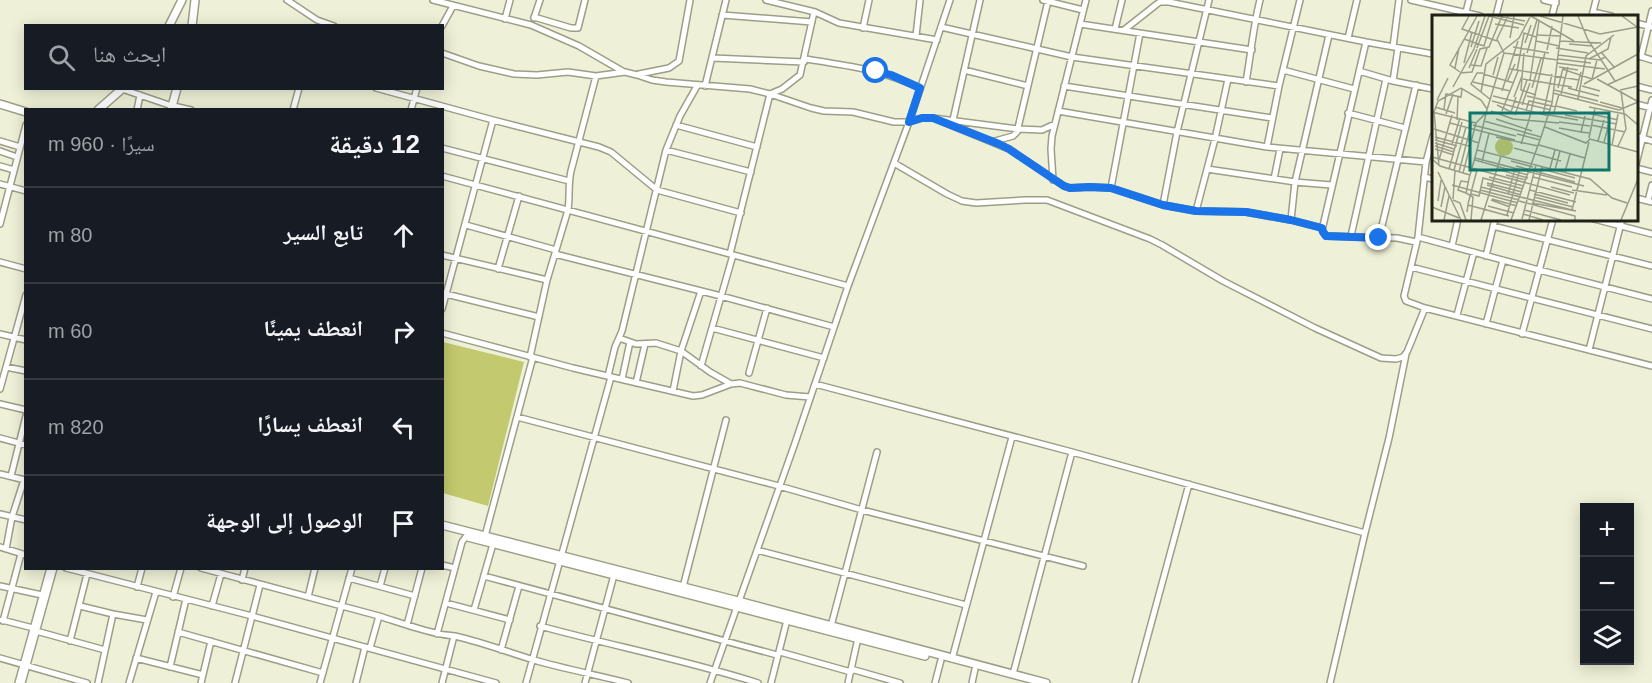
<!DOCTYPE html>
<html lang="ar">
<meta charset="utf-8">
<style>
:root{--surface:#171b24;--page:#20242c;--text:#f1f3f6;--muted:#9ea1a6;--line:#363941}
body{margin:0;font-family:Helvetica,"Noto Naskh Arabic",sans-serif;background:var(--page);color:var(--text);direction:rtl}
.controls{position:absolute;right:18px;bottom:18px;display:grid;overflow:hidden;border-radius:0px;box-shadow:0 3px 15px #0003}
.controls button{width:54px;height:54px;display:grid;place-items:center;padding:0;border:0;border-bottom:2px solid var(--line);background:var(--surface);color:var(--text);font:30px sans-serif}
.stop{position:absolute;width:18px;height:18px;margin:-14px;border:4px solid #1a73e8;border-radius:50%;background:#fff}
.stop.end{background:#1a73e8;border-color:#fff;box-shadow:0 2px 6px #0008}
.list{margin:0;padding:0;list-style:none}
h2{display:flex;justify-content:space-between;align-items:center;height:78px;margin:0;padding:0 24px;font-size:26px}
h2 small{font-size:20px;font-weight:400;color:var(--muted)}
.list li{display:grid;grid-template-columns:39px 1fr auto;gap:18px;align-items:center;box-sizing:border-box;height:96px;padding:0 24px;border-top:2px solid var(--line)}
.list b{display:block;font-size:22px;white-space:nowrap}
.list em{font-size:20px;font-style:normal;color:var(--muted)}
.icon{flex:none;width:33px;height:33px;fill:none;stroke:currentColor;stroke-width:2;stroke-linecap:round;stroke-linejoin:round}
.map{position:relative;flex:none;width:1652px;height:683px;overflow:hidden;direction:ltr}
.search{position:absolute;background:var(--surface);box-shadow:0 3px 15px #0003;left:24px;top:24px;width:420px;height:66px;display:flex;align-items:center;gap:15px;box-sizing:border-box;padding:0 21px;border-radius:0px;color:var(--muted);font-size:22px}
.panel{position:absolute;background:var(--surface);box-shadow:0 3px 15px #0003;left:24px;top:108px;width:420px;height:462px;border-radius:0px;direction:rtl}
.map>svg:first-child{display:block}
.green{fill:#c2c96e}
.lines{fill:none;stroke-linecap:round;stroke-linejoin:round}
.minor-casing{stroke:#9c9f86;stroke-width:8}
.major-casing{stroke:#9c9f86;stroke-width:10}
.minor{stroke:#fff;stroke-width:5}
.major{stroke:#fff;stroke-width:7}
.route{stroke:#1a73e8;stroke-width:8}
.inset-road{fill:none;stroke:#9b9d8a;stroke-width:1.5}
.view{fill:#0f766e;fill-opacity:0.15;stroke:#0f766e;stroke-width:3}
.inset-edge{fill:none;stroke:#1f2016;stroke-width:3}
</style>
<div class="map">
<svg width="1652" height="683" viewBox="0 0 1652 683">
<rect width="100%" height="100%" fill="#eef1d7"/>
<path class="green" d="M443,342L524,362L488,506L443,493Z"/>
<g class="lines">
<defs>
<path id="minor" d="M287,0L317,20L334,26
M433,0L531,25L579,46L624,72
M766,0L815,12L839,23L937,40
M1043,0L1083,10
M1411,0L1480,16
M1544,0L1556,3
M1593,12L1611,16
M722,15L812,22
M1465,16L1469,0
M1496,16L1500,0
M1552,16L1556,0
M1592,16L1596,0
M534,17L571,28H578L585,0
M534,18L540,0
M505,19L510,0
M1636,23L1652,27
M1080,24L1252,50
M442,26L453,6
M941,27L1072,57L1279,86
M863,28L869,0
M1115,29L1122,0
M1124,30L1157,4L1160,2H1169L1366,42L1433,54
M916,36L920,0
M1348,38L1357,0
M1366,42L1322,230L1326,236L1397,238L1416,242
M1393,47L1399,0
M442,53L479,66L514,74L537,75L568,72L596,76L625,72L637,75L652,80L666,82L750,89L770,94L811,108L824,111L853,112L894,122H909L922,118H933L1018,129L1042,130L1055,124
M1636,55L1652,60
M1641,57L1652,11
M713,58L804,62
M805,59C844,65 884,70 920,88
M964,70L1028,86
M1283,70L1354,89
M1359,71L1393,81L1433,89
M639,74L669,68L679,61L690,0
M1393,81L1398,48
M1246,82C1251,54 1253,27 1260,0
M705,86L726,0
M1064,86L1272,118
M1636,86L1652,90
M376,88L493,120L599,147L611,152L657,190L741,213
M122,89L169,105L191,110
M1636,104L1652,108
M137,110L140,95
M293,110L299,88
M411,110L417,88
M1058,111L1267,147L1426,162
M1348,113L1405,128
M953,120L980,0
M941,121L1009,149L1064,186L1070,188L1090,187L1111,188L1163,205L1196,211L1246,212L1291,220L1322,228
M676,125L757,147
M1636,136L1652,141
M0,141L20,147
M995,141L1013,136L1017,132L1048,1
M1267,147L1279,86L1300,0
M442,148L569,181
M666,150L751,172
M0,151L17,157
M894,163L947,194L962,201L976,203L1025,200H1047L1150,239L1162,245L1223,281L1315,328L1381,358L1396,359L1403,357L1407,352L1425,308L1652,366
M1636,164L1652,100
M0,166L14,170
M1636,168L1652,172
M1207,169L1295,182L1331,185
M442,176L848,286L795,443L710,683
M1424,177L1433,179
M1274,179L1280,149
M1053,180L1051,149L1052,136L1086,0
M0,184L26,191
M1111,188L1140,33
M1636,198L1652,202
M1648,201L1652,185
M1163,205L1177,132L1209,0
M1196,211L1215,139L1228,79
M1594,219L1652,234
M1291,220L1295,182L1329,35
M0,224L26,125
M466,225L556,250
M1493,226L1652,266
M1351,236L1386,79
M1418,237L1539,270L1652,299
M1379,238L1416,85
M1452,246L1458,219
M555,254L721,296L834,327
M730,254L770,94L782,89L800,75L814,12
M442,255L547,280
M1486,256L1495,219
M0,262L26,269
M1411,267L1652,329
M498,269L519,196
M848,286L909,122L950,0
M442,293L539,317
M1425,308L1406,301L1404,296L1418,237L1426,162L1433,136
M442,309L493,120
M1457,315L1474,252
M1486,324L1503,260
M712,328L824,358
M442,333L573,368L693,396L702,395L731,384L740,383L786,395L810,397
M0,334L26,340
M1522,334L1553,219
M619,338L636,344L656,343L681,351L710,372L731,384
M1589,350L1622,219
M530,357L547,280L568,210C570,196 568,184 571,171L596,76
M701,366L733,255
M6,367L26,371
M749,373L767,308
M608,376L615,347L622,331L666,150L680,116L697,86
M622,379L630,342
M636,383L645,344
M815,384L1072,452L1365,533
M0,389L26,295
M673,391L681,351L701,291
M0,404L26,410
M517,417L779,486L862,510L1083,566
M0,438L26,445
M0,474L25,480
M11,476L26,416
M0,514L26,520
M485,536L533,357
M0,547L26,555
M6,549L12,517L24,480
M757,550L966,605
M442,565L455,568
M66,568L252,616L496,683
M201,568L379,616C398,622 417,629 436,633C442,635 449,635 455,636C481,642 508,652 534,660C565,669 597,675 628,683
M484,576L777,655
M349,578L415,596
M242,580L245,568
M0,586L42,595
M380,586L385,568
M137,587L142,568
M683,587L726,420
M173,597L181,568
M308,597L315,568
M446,603L510,620
M80,606L113,614L147,620
M212,606L221,574
M474,610L493,544
M2,620L33,628
M3,621L21,554
M407,625L422,568
M540,626C613,646 686,660 758,683
M831,626L877,452
M36,631L105,650
M178,632L323,673
M437,634L462,542L468,534
M70,641L87,574
M370,648L379,616
M501,650L519,586
M780,652L851,672
M0,658L87,683
M136,658L203,675
M952,659L1012,437
M170,667L186,599
M851,669L900,683
M1013,674L1072,452
M18,683L50,568
M22,683L54,568
M98,683L113,614
M129,683L156,592
M201,683L211,641
M235,683L260,585
M320,683L352,568
M356,683L365,647
M442,683L454,636
M526,683L611,377
M585,683L614,575
M771,683L787,620
M848,683L858,638
M935,683L941,660
M972,683L975,669
M1135,683L1189,484
M1330,683L1365,533L1389,438L1406,354"/>
<path id="major" d="M169,26L182,0
M192,26L195,0
M0,104L26,112
M98,110L123,88
M171,110L177,88
M442,525L738,601L1046,683
M468,537L925,656"/>
</defs>
<use href="#minor" class="minor-casing"/>
<use href="#major" class="major-casing"/>
<use href="#minor" class="minor"/>
<use href="#major" class="major"/>
</g>
<g class="lines">
<path class="route" d="M876,71L891,75L920,88L909,122L922,118H933L999,144L1009,149L1064,186L1070,188L1090,187L1111,188L1163,205L1196,211L1246,212L1291,220L1322,228L1323,232L1326,236L1379,238"/>
</g>
<g transform="translate(1432 15)">
<rect width="206" height="206" fill="#eef1d7"/>
<path d="M63 132a9 9 0 1 1 18 0a9 9 0 1 1-18 0Z" fill="#c2c96e"/>
<path class="inset-road" d="M37,1L30,14L65,26M57,1L92,10M65,1L93,6M99,1L142,26M108,1L168,19L206,12M146,1L156,25L183,66M190,1L205,12M63,9L87,13M104,20L129,21M78,23L82,1M32,24L52,31L61,1M104,26L127,31M128,26L169,28M93,28L99,10M137,29L160,31M39,32L47,6M81,32L117,38M45,33L57,1M124,33L156,38M115,35L120,11M169,37L183,53M72,38L126,45M92,38L89,75L104,80M95,38L105,5M126,40L168,45L173,42M126,44L159,48M157,44L176,34L179,22M32,48L40,17M125,48L173,54M39,50L49,51L55,33M127,52L146,55M23,53L27,33M37,53L45,34M78,54L147,65M130,54L160,64M85,56L92,18L104,22M28,57L18,50L45,1M28,58L40,57L48,34L57,32L70,1M51,58H45L39,69L59,85M51,59L82,68M61,60L66,42M91,64L140,72M160,64L165,45M165,64L205,86M98,65L107,6M41,67L78,76M75,67L83,49M152,69L206,39M175,70L206,56M150,71L168,76M21,72L42,34L53,1M100,73L109,43M126,73L131,53M136,73L167,81M122,75L166,86M188,75L206,71M70,76L86,26M144,76L149,57M49,77L54,49L87,23L98,2M121,78L187,95L206,87M129,79L136,52M61,81L119,95M95,81L120,87M82,82L90,61M146,84L154,41L182,20M5,85L16,63M60,86L117,101M168,87L190,93M65,90L79,97L84,82M90,90L98,68M124,91L145,96M3,92L23,98M157,92L193,99L206,110M12,94L14,79L29,82L30,74M55,95L45,135L158,164L180,183L195,188M59,96L81,104L127,108M70,96L86,56M94,96L97,86L124,92M0,97L44,108L53,99M122,97L127,79M54,98L72,38L65,24L76,1M156,98L186,105M14,99L21,79M83,100L95,65M111,100L120,59M117,100L146,105M133,100L185,109M153,101L149,117L157,118M64,104L100,116M25,105L26,82M97,105L113,37M52,106L109,122L79,205M127,107L158,111M18,108L83,125M41,110L84,121M159,110L193,117M113,112L154,128L158,124L206,137M127,113L149,117M2,114L47,128M85,119L108,125M3,122L37,131M64,122L106,131M109,122L120,88L131,1M157,123L163,93M3,125L25,131M166,126L172,105M172,127L178,105M3,128L22,134M20,129L28,103M89,129L97,105M107,130L153,143M180,130L186,99M3,131L22,137M186,131L194,114L189,76M82,133L129,146M3,134L22,140M0,142L138,180M43,143L152,171M0,144L8,151L38,160L45,135M7,145L20,100M43,145L96,160M79,146L101,152M50,147L57,118M7,151L2,97L6,86L29,73L49,85L55,94M84,151L143,167M118,153L123,135M17,154L30,107M110,154L143,163M22,155L34,112M68,155L96,163M123,155L128,136M6,157L29,205M27,157L40,107M133,157L138,139M31,158L44,108M38,159L34,178L41,182L39,205M74,160L94,165M57,162L92,171M101,162L140,172M55,168L90,177M20,170L86,188M55,170L89,180M49,172L144,196M119,172L142,178M48,175L87,185M98,175L144,187M140,175L175,180M34,178L26,175L29,166L36,167M39,179L47,181L51,163L91,174M76,179L83,154M102,179L136,188M102,182L141,192M21,184L23,156M60,184L85,191M21,185L28,188L34,205M59,185L78,192M6,186L9,165M87,186L143,201V205M100,188L144,196M36,189L45,155M56,191L82,198M0,192L27,203M9,192L13,172M92,195L129,205M140,195L157,127M35,197L36,190L77,201M91,199L111,205M75,200L88,154M90,204L104,150M12,205L17,181M49,205L69,141M97,205L110,152M189,205L206,164"/>
<path class="view" d="M38,98H177V155H38Z"/>
<rect width="206" height="206" class="inset-edge"/>
</g>
</svg>
<div class="controls">
<button>+</button>
<button>−</button>
<button><svg class="icon" aria-label="layers" viewBox="0 0 24 24"><path d="M12 4l9 5-9 5-9-5zM3 14l9 5 9-5"/></svg></button>
</div>
<div class="stop" style="left:876px;top:71px"></div>
<div class="stop end" style="left:1379px;top:238px"></div>
<div class="search"><svg class="icon" aria-label="search" viewBox="0 0 24 24"><circle cx="10" cy="10" r="6"/><path d="M15 15l6 6"/></svg>ابحث هنا</div>
<section class="panel">
<h2>12 دقيقة<small>سيرًا · 960 m</small></h2>
<ul class="list">
<li><svg class="icon" aria-label="ahead" viewBox="0 0 24 24"><path d="M12 20V5M6 11l6-6 6 6"/></svg><div><b>تابع السير</b></div><em>80 m</em></li>
<li><svg class="icon" aria-label="right" viewBox="0 0 24 24"><path d="M7 20v-9h11M14 6l5 5-5 5"/></svg><div><b>انعطف يمينًا</b></div><em>60 m</em></li>
<li><svg class="icon" aria-label="left" viewBox="0 0 24 24"><path d="M17 20v-9H6M10 6l-5 5 5 5"/></svg><div><b>انعطف يسارًا</b></div><em>820 m</em></li>
<li><svg class="icon" aria-label="arrive" viewBox="0 0 24 24"><path d="M6 21V4h12l-3 4 3 4H6"/></svg><div><b>الوصول إلى الوجهة</b></div></li>
</ul>
</section>
</div>
